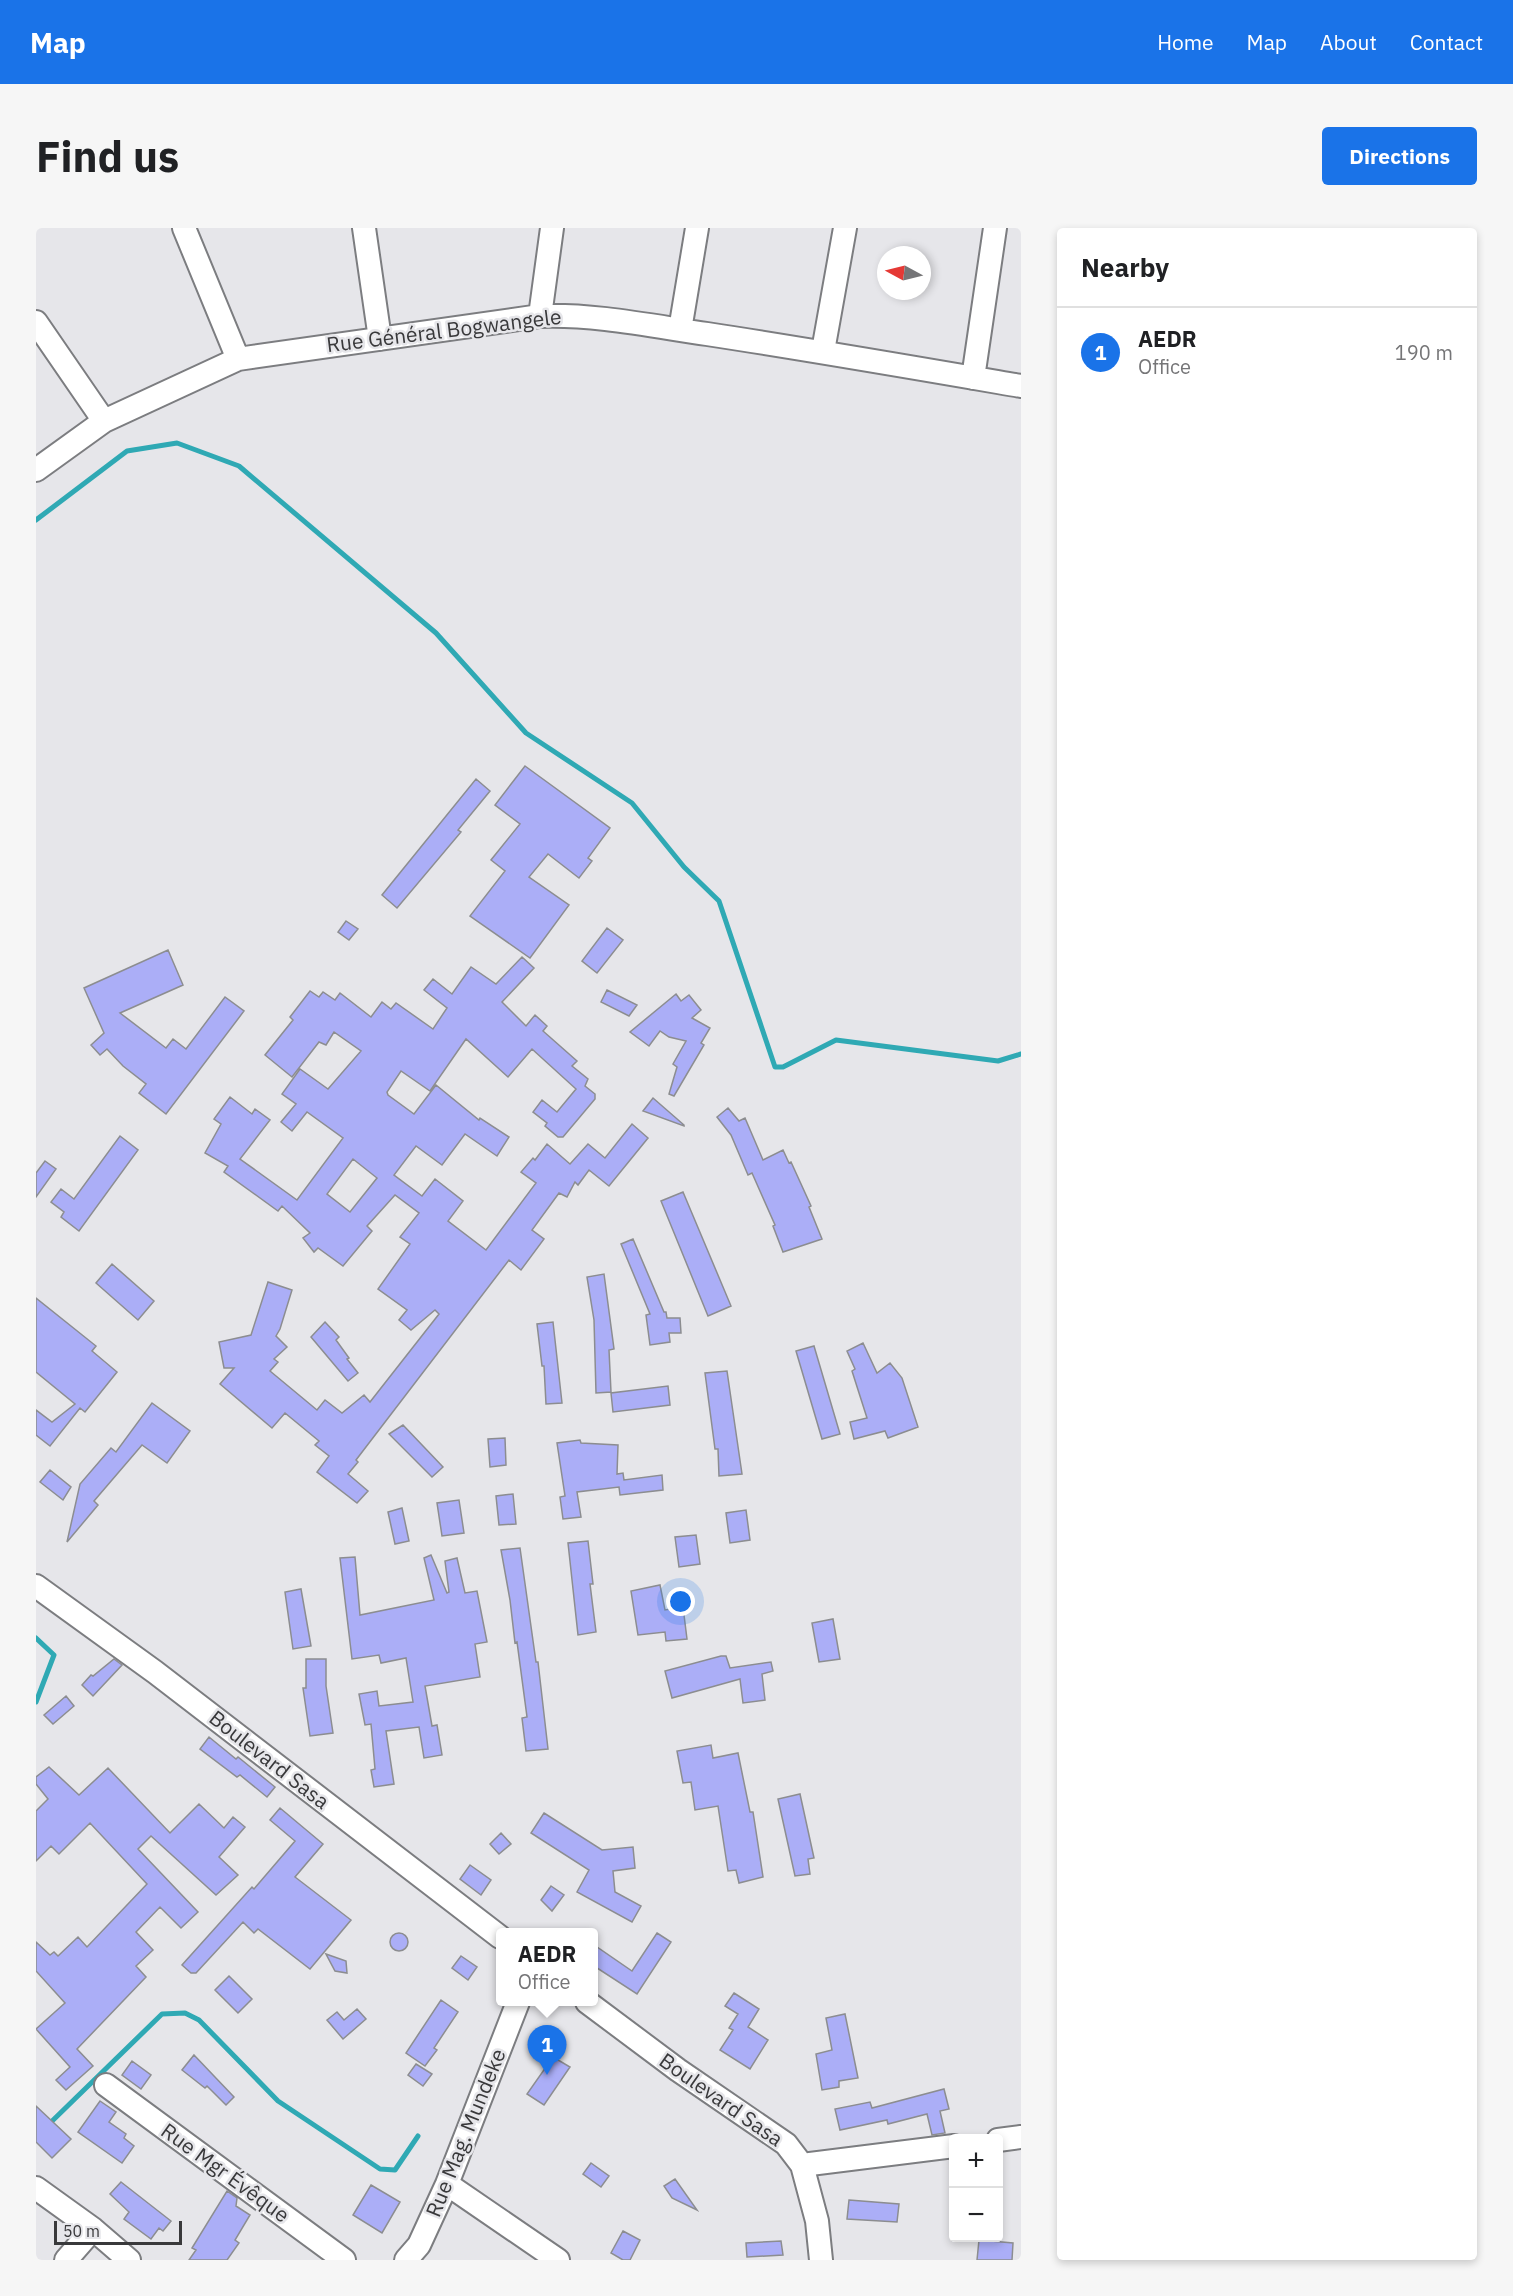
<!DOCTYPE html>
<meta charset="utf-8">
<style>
:root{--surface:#fff;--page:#f6f6f6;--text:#202124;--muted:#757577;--line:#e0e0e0;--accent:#1a73e8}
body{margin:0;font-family:"IBM Plex Sans",sans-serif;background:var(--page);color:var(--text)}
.controls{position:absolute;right:18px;bottom:18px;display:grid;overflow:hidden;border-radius:6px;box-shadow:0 3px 9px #0003}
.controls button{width:54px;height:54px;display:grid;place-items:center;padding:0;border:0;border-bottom:2px solid var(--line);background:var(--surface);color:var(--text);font:30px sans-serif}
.compass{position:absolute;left:841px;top:18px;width:54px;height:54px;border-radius:50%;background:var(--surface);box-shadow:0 3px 9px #0003;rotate:277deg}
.scale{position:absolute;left:18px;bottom:15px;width:128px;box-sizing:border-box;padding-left:6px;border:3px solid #39393b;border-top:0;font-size:16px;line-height:21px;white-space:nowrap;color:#39393b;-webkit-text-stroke:4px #e6e6ea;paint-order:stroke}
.you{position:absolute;left:645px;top:1374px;width:21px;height:21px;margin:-15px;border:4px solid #fff;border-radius:50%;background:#1a73e8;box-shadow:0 0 0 9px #1a73e833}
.badge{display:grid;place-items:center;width:39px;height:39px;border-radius:50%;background:var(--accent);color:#fff;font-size:20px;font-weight:700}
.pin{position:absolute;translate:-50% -50px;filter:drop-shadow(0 2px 3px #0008)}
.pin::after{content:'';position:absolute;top:32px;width:21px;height:18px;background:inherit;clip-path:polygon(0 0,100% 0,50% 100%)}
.popup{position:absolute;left:460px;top:1700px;width:102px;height:78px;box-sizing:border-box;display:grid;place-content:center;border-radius:6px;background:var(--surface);filter:drop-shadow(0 2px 4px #0005);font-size:20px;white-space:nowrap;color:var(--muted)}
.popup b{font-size:22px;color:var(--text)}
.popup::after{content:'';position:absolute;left:50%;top:100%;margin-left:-12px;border:12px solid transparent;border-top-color:var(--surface)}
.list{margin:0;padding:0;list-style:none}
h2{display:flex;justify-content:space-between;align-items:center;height:78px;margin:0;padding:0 24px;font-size:26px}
h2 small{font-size:20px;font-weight:400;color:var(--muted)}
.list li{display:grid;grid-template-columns:39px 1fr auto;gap:18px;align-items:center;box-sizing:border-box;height:90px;padding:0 24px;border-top:2px solid var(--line)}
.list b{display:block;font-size:22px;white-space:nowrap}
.list p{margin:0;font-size:20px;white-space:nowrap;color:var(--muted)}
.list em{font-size:20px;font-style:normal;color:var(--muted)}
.map{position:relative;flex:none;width:985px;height:2032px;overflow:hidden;border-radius:6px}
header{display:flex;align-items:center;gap:36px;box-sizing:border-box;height:84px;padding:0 30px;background:var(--accent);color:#fff}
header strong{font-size:28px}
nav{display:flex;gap:33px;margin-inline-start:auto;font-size:21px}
.intro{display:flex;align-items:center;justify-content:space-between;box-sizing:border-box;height:144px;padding:0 36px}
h1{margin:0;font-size:42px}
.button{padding:15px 27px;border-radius:6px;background:var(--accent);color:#fff;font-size:21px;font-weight:700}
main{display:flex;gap:36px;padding:0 36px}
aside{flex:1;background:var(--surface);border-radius:6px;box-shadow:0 3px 9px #0003}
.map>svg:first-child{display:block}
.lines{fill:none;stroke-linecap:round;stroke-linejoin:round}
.stream{stroke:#2fa9b4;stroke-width:5}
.building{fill:#abaef7;stroke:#8c8d90;stroke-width:1.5;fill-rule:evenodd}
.minor-casing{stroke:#7c7d80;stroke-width:26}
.minor{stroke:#fff;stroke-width:22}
.labels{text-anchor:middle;stroke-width:5;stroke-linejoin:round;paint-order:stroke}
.street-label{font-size:21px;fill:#39393b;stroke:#e6e6ea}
</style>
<header>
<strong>Map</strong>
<nav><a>Home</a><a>Map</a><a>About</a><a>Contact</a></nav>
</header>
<div class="intro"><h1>Find us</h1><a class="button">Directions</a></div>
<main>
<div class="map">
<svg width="985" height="2032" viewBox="0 0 985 2032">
<rect width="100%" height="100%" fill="#e6e6ea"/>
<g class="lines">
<path class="stream" d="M0,292L91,223L141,215L203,238L400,405L490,505L596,575L648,639L683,673L739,839H747L800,812L962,833L985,826
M0,1410L18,1427L0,1474
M11,1898L126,1786L149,1785L163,1792L242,1873L344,1941L359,1942L382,1908"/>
</g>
<path class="building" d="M489,538L574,600L552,630L556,633L543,650L512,626L493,649L533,677L494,730L434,688L469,643L455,632L484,596L459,577Z
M440,551L454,563L422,602L425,604L361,680L346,667Z
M310,693L322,701L313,712L302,704Z
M571,700L587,712L561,745L546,733Z
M132,722L147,757L84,785L130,820L137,811L150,821L189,769L208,783L130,886L103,865L110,856L87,838L71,821L64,827L55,817L68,805L48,760Z
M486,729L498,740L466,774L490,798L499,787L511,798L507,803L541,833L536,838L552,851L549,858L559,866V871L527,909H522L509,898L511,895L497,884L506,872L521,884L540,861L496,821L472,849L430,811L394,863L365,843L351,864L352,867L378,886L400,857L443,892L444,890L473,909L461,928L429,906L406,937L380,918L358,947L386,968L399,951L427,973L412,993L450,1022L500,955L485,944L497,930L499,932L511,916L534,936L552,916L569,930L596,896L612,910L573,958L553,942L542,957L539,954L531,969L523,965L496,1002L508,1011L485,1042L473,1032L320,1232L322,1234L312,1246L332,1263L321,1275L281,1244L293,1228L279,1217L283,1213L249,1185L236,1200L184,1156L198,1140H188L183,1114L215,1107L232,1054L256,1062L244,1101L240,1108L251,1119L238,1131L242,1134L234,1143L281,1182L289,1172L306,1185L328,1167L334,1174L403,1086L399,1082L375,1102L363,1092L371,1082L342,1061L374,1016L364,1009L383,985L359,967L331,998L336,1003L307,1038L282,1020L278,1024L267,1010L274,1005L246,978L242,983L188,944L192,938L169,925L185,896L178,891L194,869L216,886L219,881L234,892L204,931L261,972L307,910L271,884L256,903L245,894L260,876L246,866L264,841L292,861L325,823L298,804L290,817L283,814L256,849L229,827L257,792L254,789L274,763L283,769L287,764L299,772L304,765L335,789L346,774L355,781L360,775L397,801L411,780L388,762L397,751L416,766L435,739L460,756ZM317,931L341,950L314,984L291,966Z
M571,762L601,777L593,788L565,774Z
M640,766L645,773L653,767L665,782L656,790L674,800L665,815L668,817L638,868L633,866L641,839L637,836L650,813L633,809L624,803L613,818L594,804Z
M617,870L648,897V898L607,883Z
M692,880L703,893L709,890L727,932L747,922L753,935L755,934L775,978L773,979L786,1011L747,1024L737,998L739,997L716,945L712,947L695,907L681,889Z
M84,908L102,922L43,1003L25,989L28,984L15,974L25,961L38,971Z
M9,933L20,941L0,969V945Z
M647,964L695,1078L672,1088L625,973Z
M597,1011L628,1084H630L631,1090H644L645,1105H633L634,1114L614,1117L610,1087L614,1086L585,1016Z
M76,1036L118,1073L102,1092L60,1055Z
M568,1046L578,1121L573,1122L575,1164L560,1165L558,1092L551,1049Z
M0,1070L60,1118L56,1123L81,1144L49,1184L44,1180L14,1218L0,1207V1182L16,1194L39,1176L0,1144Z
M289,1094L303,1109L300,1112L313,1130L311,1131L322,1145L312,1153L275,1109Z
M517,1094L526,1175L510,1176L508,1138H506L501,1096Z
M827,1115L841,1145L854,1135L866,1150L882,1199L852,1210L849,1203L818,1211L814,1194L831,1190L816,1143L819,1141L811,1123Z
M778,1118L804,1206L786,1211L760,1123Z
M691,1143L706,1246L683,1248L682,1221H679L669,1145Z
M632,1158L634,1177L577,1184L575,1165Z
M116,1175L154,1203L131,1235L106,1217L58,1273L62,1277L31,1314L44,1256L75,1220L80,1224Z
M367,1197L407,1239L396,1249L353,1206Z
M469,1210L470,1237L454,1239L452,1211Z
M544,1212L545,1215L582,1217L581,1246L587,1245L588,1252L626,1247L627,1262L584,1267L583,1259L541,1264L545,1289L527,1291L524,1269L529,1268L521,1215Z
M14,1242L35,1259L27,1272L4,1254Z
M477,1266L480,1296L463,1297L460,1268Z
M423,1272L428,1305L406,1308L401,1275Z
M366,1280L373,1313L359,1316L352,1284Z
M710,1282L714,1312L694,1315L690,1285Z
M660,1307L664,1336L643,1339L639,1309Z
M552,1313L557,1356H554L560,1404L542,1407L532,1315Z
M484,1320L500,1434H502L512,1521L490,1523L486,1490L491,1489L481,1414L479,1415L474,1372L465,1322Z
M395,1327L411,1365L413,1364L409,1333L421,1330L429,1365L441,1363L451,1414L439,1416L444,1449L389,1458L396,1498L401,1497L406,1527L388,1530L383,1499L350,1503L358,1556L338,1559L335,1542L339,1541L335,1496L329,1497L323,1466L341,1463L343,1478L377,1474L370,1430L345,1435L343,1427L316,1431L304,1330L319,1329L324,1387L398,1372L388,1330Z
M624,1357L629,1382L647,1379L651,1411L630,1413L629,1404L602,1407L595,1363Z
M265,1361L275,1418L257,1421L249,1364Z
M797,1391L804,1431L783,1434L776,1395Z
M685,1428H690L694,1440L735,1434L737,1443L726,1446L729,1472L707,1475L704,1451L636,1470L629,1443Z
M78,1431L86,1437L57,1468L46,1457L55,1447L57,1448Z
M270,1431H290V1458L297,1505L274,1508L267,1460H270Z
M30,1468L38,1478L17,1496L8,1487Z
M173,1509L200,1531L202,1529L239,1559L231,1569L204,1547L201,1549L164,1521Z
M675,1517L677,1530L702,1525L714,1584H717L727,1649L703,1655L700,1642L692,1643L682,1578L659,1582L655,1554L647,1555L641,1523Z
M13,1539L43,1567L72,1540L134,1605L163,1576L188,1600L197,1589L209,1599L183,1629L202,1647L180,1667L115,1608L102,1621L162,1684L145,1700L124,1679L100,1704L117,1722L100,1738L110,1749L41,1821L57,1838L30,1862L20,1852L34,1839L0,1801L29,1775L0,1743V1714L14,1727L18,1724L22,1728L42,1709L51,1719L111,1656L54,1595L23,1626L15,1618L0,1633V1583L12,1571L0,1556V1549Z
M764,1566L778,1630L772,1631L774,1646L759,1648L742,1571Z
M244,1580L287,1616L259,1649L315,1692L274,1741L222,1701L218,1705L207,1694L160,1745H155L146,1737L216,1659L218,1661L259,1613L234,1592Z
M508,1585L566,1622L597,1619L599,1640L577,1643L579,1664L605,1678L596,1694L541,1664L553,1642L495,1605Z
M465,1605L475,1616L463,1626L454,1616Z
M434,1637L455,1652L445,1667L424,1651Z
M515,1658L528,1667L516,1683L505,1672Z
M621,1705L635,1714L601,1766L558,1738V1717L596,1743Z
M354 1714a9 9 0 1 1 18 0a9 9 0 1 1-18 0Z
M290,1726L310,1733L311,1745L299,1743Z
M425,1728L441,1739L432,1752L416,1740Z
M193,1748L216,1771L202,1785L179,1762Z
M698,1765L723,1781L712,1799L732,1812L714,1841L684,1822L697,1802L693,1800L702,1786L689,1778Z
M405,1772L422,1784L398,1820L401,1822L389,1838L370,1825Z
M321,1781L330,1791L307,1811L291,1792L301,1784L308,1792Z
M809,1786L822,1850L803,1853V1859L786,1862L780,1826L796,1822L790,1790Z
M158,1827L198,1869L190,1877L171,1858L169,1860L146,1842Z
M517,1829L534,1839L508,1877L491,1866Z
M96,1833L115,1847L105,1861L86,1847Z
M380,1836L396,1846L387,1858L372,1847Z
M908,1861L913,1881L904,1883L909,1905L896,1907L891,1886L852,1896L851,1892L804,1902L799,1881L834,1874L836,1880Z
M64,1873L80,1884L73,1894L90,1906L88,1910L98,1918L86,1935L42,1904Z
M0,1878L35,1911L16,1930L0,1914Z
M555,1935L573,1948L565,1959L547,1946Z
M639,1951L661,1982L636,1970L628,1958Z
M85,1954L135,1993L127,2003L123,2000L115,2011L88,1991L93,1984L74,1966Z
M335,1957L364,1974L346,2005L317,1987Z
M191,1963L201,1970L200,1978L214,1987L199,2012L203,2015L191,2032H153L160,2022L156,2020Z
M813,1972L863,1976L861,1994L811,1991Z
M587,2003L604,2012L594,2032H587L575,2025Z
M943,2012L977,2015L976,2032H941Z
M745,2013L747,2027L711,2029L710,2015Z"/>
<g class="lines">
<defs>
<path id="minor" d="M148,0L202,131
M328,0L344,111
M504,88L516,0
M0,94L68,193
M644,102L661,0
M787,123L809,0
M937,150L959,0
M0,242L68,193L202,131L504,88C559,86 616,98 671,106C776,122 880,140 985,158
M0,1358L119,1444L464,1709
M551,1774L642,1842L750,1916L766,1937L781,1993L785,2032
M70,1857L308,2032
M962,1912L985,1909
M766,1937L918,1918
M411,1956L522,2032
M0,1960L57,2001L93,2032
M30,2032L57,2001
M370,2032L383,2017L411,1956L482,1774"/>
</defs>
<use href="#minor" class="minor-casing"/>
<use href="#minor" class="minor"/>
</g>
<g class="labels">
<g class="street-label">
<text transform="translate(408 103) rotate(-7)" y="7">Rue Général Bogwangele</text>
<text transform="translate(233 1532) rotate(38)" y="7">Boulevard Sasa</text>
<text transform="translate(685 1872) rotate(35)" y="7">Boulevard Sasa</text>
<text transform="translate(430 1905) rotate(-68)" y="7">Rue Mag. Mundeke</text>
<text transform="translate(189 1945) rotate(36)" y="7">Rue Mgr Évêque</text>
</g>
</g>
</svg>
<div class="controls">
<button>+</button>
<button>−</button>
</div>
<svg class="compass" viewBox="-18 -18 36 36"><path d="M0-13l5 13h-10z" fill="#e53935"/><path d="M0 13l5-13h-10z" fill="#757577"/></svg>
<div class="scale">50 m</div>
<div class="you"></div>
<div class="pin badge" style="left:511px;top:1847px">1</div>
<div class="popup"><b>AEDR</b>Office</div>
</div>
<aside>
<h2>Nearby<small></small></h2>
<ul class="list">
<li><span class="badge">1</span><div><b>AEDR</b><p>Office</p></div><em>190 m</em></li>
</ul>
</aside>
</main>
